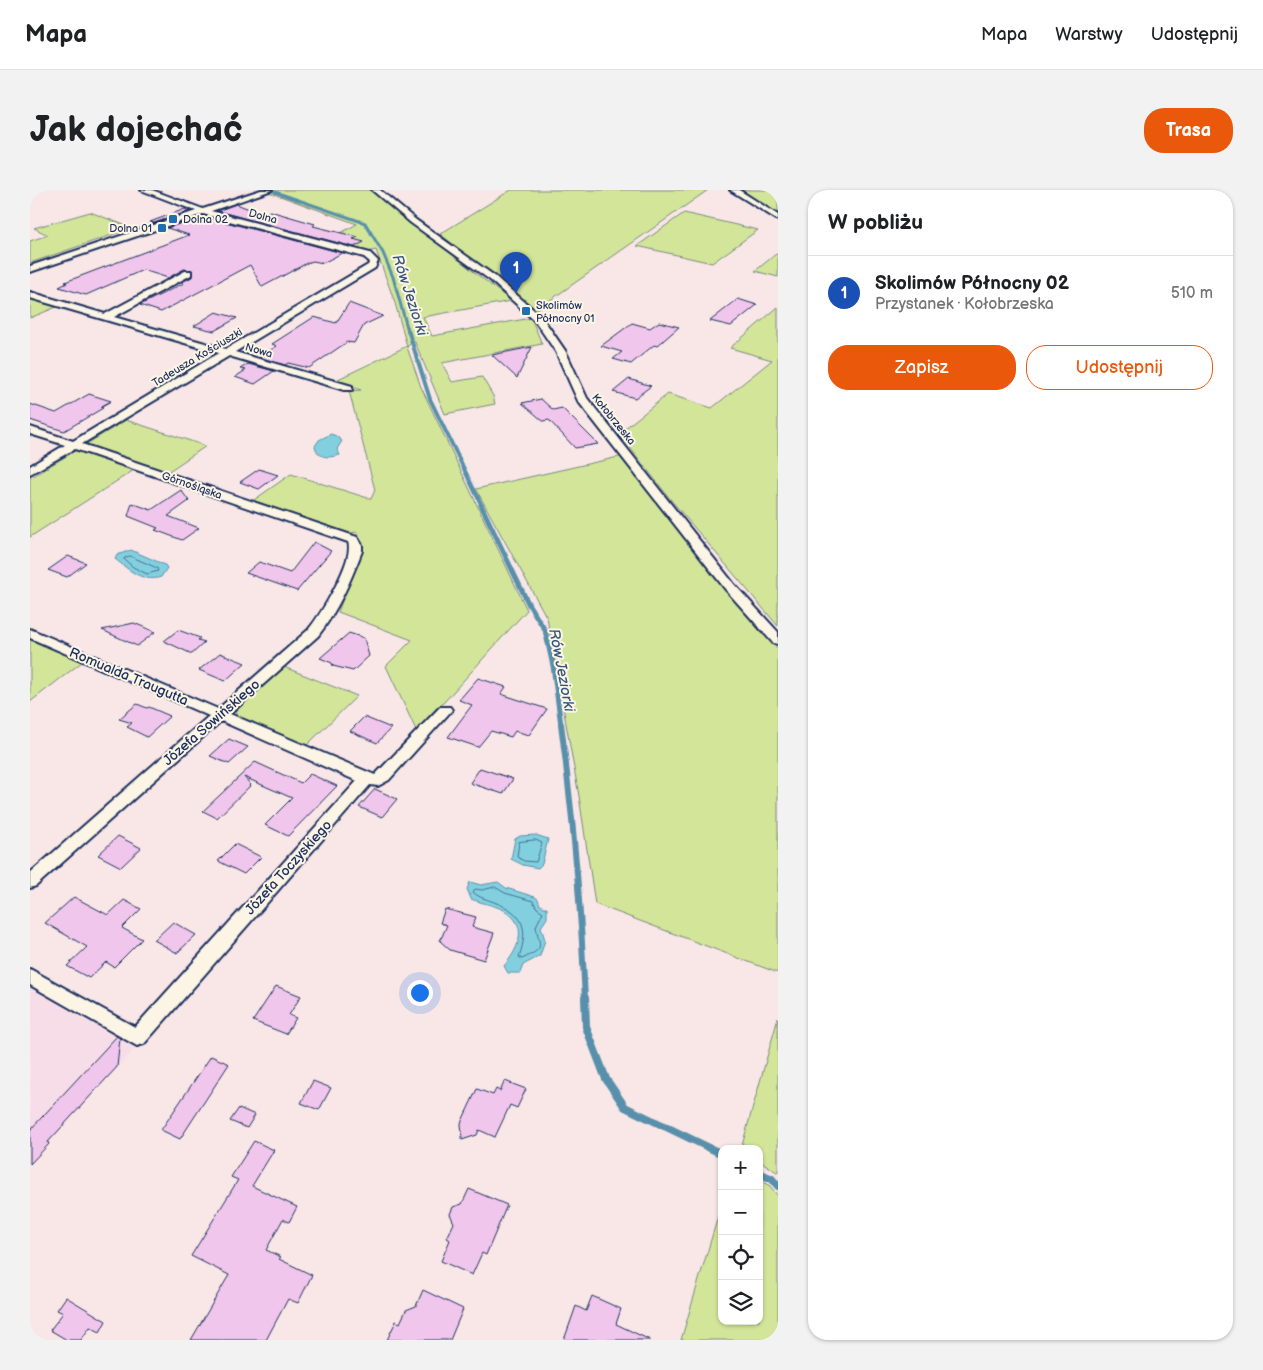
<!DOCTYPE html>
<html lang="pl">
<meta charset="utf-8">
<style>
:root{--surface:#fff;--page:#f2f2f2;--text:#202124;--muted:#757577;--line:#e0e0e0;--accent:#ea580c}
body{margin:0;font-family:"Balsamiq Sans",sans-serif;background:var(--page);color:var(--text)}
.controls{position:absolute;right:15px;bottom:15px;display:grid;overflow:hidden;border-radius:10px;box-shadow:0 1px 4px #0004}
.controls button{width:45px;height:45px;display:grid;place-items:center;padding:0;border:0;border-bottom:1px solid var(--line);background:var(--surface);color:var(--text);font:25px sans-serif}
.you{position:absolute;left:389px;top:802px;width:18px;height:18px;margin:-12px;border:4px solid #fff;border-radius:50%;background:#1a73e8;box-shadow:0 0 0 8px #1a73e833}
.badge{display:grid;place-items:center;width:32px;height:32px;border-radius:50%;background:var(--accent);color:#fff;font-size:16px;font-weight:700}
.pin{position:absolute;translate:-50% -41px;filter:drop-shadow(0 1px 2px #0008)}
.pin::after{content:'';position:absolute;top:26px;width:18px;height:15px;background:inherit;clip-path:polygon(0 0,100% 0,50% 100%)}
.list{margin:0;padding:0;list-style:none}
h2{display:flex;justify-content:space-between;align-items:center;height:65px;margin:0;padding:0 20px;font-size:21px}
h2 small{font-size:16px;font-weight:400;color:var(--muted)}
.list li{display:grid;grid-template-columns:32px 1fr auto;gap:15px;align-items:center;box-sizing:border-box;height:75px;padding:0 20px;border-top:1px solid var(--line)}
.list b{display:block;font-size:19px;white-space:nowrap}
.list p{margin:0;font-size:16px;white-space:nowrap;color:var(--muted)}
.list em{font-size:16px;font-style:normal;color:var(--muted)}
.actions{display:flex;gap:10px;padding:15px 20px}
.actions a{flex:1;padding:11px 0;border:1px solid var(--accent);border-radius:20px;text-align:center;font-size:18px;color:var(--accent)}
.actions .main{background:var(--accent);color:#fff}
.icon{flex:none;width:28px;height:28px;fill:none;stroke:currentColor;stroke-width:2;stroke-linecap:round;stroke-linejoin:round}
.map{position:relative;flex:none;width:748px;height:1150px;overflow:hidden;border-radius:20px}
header{display:flex;align-items:center;gap:30px;box-sizing:border-box;height:70px;padding:0 25px;background:var(--surface);border-bottom:1px solid var(--line)}
header strong{font-size:24px}
nav{display:flex;gap:28px;margin-inline-start:auto;font-size:18px}
.intro{display:flex;align-items:center;justify-content:space-between;box-sizing:border-box;height:120px;padding:0 30px}
h1{margin:0;font-size:35px}
.button{padding:12px 22px;border-radius:20px;background:var(--accent);color:#fff;font-size:18px;font-weight:700}
main{display:flex;gap:30px;padding:0 30px}
aside{flex:1;background:var(--surface);border-radius:20px;box-shadow:0 1px 4px #0004}
.map>svg:first-child{display:block}
.built{fill:#f7dde8}
.green{fill:#d3e599;stroke:#778a7c}
.water{fill:#82d0df;stroke:#5990ab}
.lines{fill:none;stroke-linecap:round;stroke-linejoin:round}
.shore{stroke:#446f92;stroke-width:1}
.stream-far4{stroke:#5990ab;stroke-width:3}
.stream-far3{stroke:#5990ab;stroke-width:4}
.stream-far2{stroke:#5990ab;stroke-width:5}
.stream-far1{stroke:#5990ab;stroke-width:6}
.stream{stroke:#5990ab;stroke-width:8}
.building{fill:#f1c6ec;stroke:#1b2f5e}
.minor-casing{stroke:#1b2f5e;stroke-width:4}
.minor{fill:#fcf5e5;fill-rule:evenodd}
.poi-dot{fill:#1f6fb2;stroke:#fcf5e5;stroke-width:2}
.labels{text-anchor:middle;stroke-width:4;stroke-linejoin:round;paint-order:stroke}
.far-street-label{font-size:11px;fill:#1b2f5e;stroke:#fcf5e5}
.far-poi-label{font-size:11px;fill:#1b2f5e;stroke:#fcf5e5;text-anchor:start}
.street-label{font-size:14px;fill:#1b2f5e;stroke:#fcf5e5}
.water-label{font-size:15px;font-style:italic;fill:#35577e;stroke:#fcf5e5}
</style>
<header>
<strong>Mapa</strong>
<nav><a>Mapa</a><a>Warstwy</a><a>Udostępnij</a></nav>
</header>
<div class="intro"><h1>Jak dojechać</h1><a class="button">Trasa</a></div>
<main>
<div class="map">
<svg width="748" height="1150" viewBox="0 0 748 1150">
<rect width="100%" height="100%" fill="#f9e7e7"/>
<filter id="ink" filterUnits="userSpaceOnUse"><feTurbulence type="fractalNoise" baseFrequency=".02" numOctaves="2"/><feDisplacementMap in="SourceGraphic" scale="10" xChannelSelector="R" yChannelSelector="G"/><feConvolveMatrix kernelMatrix="1 2 1 2 8 2 1 2 1" color-interpolation-filters="sRGB"/></filter>
<g filter="url(#ink)">
<path class="built" d="M0,798L101,856L104,860L0,974Z"/>
<path class="green" d="M245,0H340L481,111L393,127L402,146L501,128L512,154L412,173L422,192L452,187L463,206L465,214L415,224L384,150L377,157L391,197L497,420L387,542L356,476L382,450L308,422L333,356L327,342L313,344L221,312L261,284L341,309L345,300L319,201L331,200L304,191L377,156L365,113L346,60L337,62L296,51L327,34L239,2Z
M481,0H678L506,120L410,44Z
M708,0H748V25Z
M60,22L102,38L0,73V51L18,45L4,38Z
M654,23L728,40L682,73L607,56Z
M746,64L748,65V87L725,81Z
M0,108L29,116L0,128Z
M748,117V436L641,310L594,250V239L638,204L682,218L742,170L700,158Z
M96,230L176,256L136,283L55,255Z
M46,260L104,280L0,347V288Z
M593,266L729,440L748,459V783L565,714L549,606L517,428L446,299Z
M0,450L52,472L0,512Z
M254,477L327,506L277,555L207,526L205,521Z
M748,828V983L729,970V959H711Z
M729,990L740,996L748,1006V1150H651L692,1013V1131H729Z"/>
<path class="water" d="M301,244L306,246L312,251L307,259L310,265C299,268 288,269 285,256L289,250Z
M101,360L135,375L137,378L131,387C113,393 99,380 85,369L87,365Z
M506,645L518,649L512,674L508,678L493,675L481,669L485,649L490,646Z
M440,692L451,695L468,692L476,698L505,707L508,709L510,715L517,718V728L511,737L515,750L510,766L493,775L490,783H478L474,776C487,761 499,738 478,723C468,715 453,714 441,709L437,699Z"/>
<g class="lines">
<path class="shore" d="M100,366L127,378L128,381L117,384L103,377L94,369Z
M506,650L512,653L506,672L494,671L487,667L489,652Z
M465,697L475,703L503,711L507,718L513,722L506,736C509,757 517,757 492,769L489,767C499,738 494,723 464,712C457,709 449,708 443,702L445,699L452,700Z"/>
<path class="stream-far4" d="M245,2L335,33L353,63L363,87L378,141"/>
<path class="stream-far3" d="M378,140L400,209L452,316"/>
<path class="stream-far2" d="M451,315L499,415L515,440L523,476L531,535"/>
<path class="stream-far1" d="M531,534C543,626 551,717 555,809"/>
<path class="stream" d="M555,808L556,837L576,889L595,917L692,964
M729,983L742,989L748,996"/>
</g>
<path class="building" d="M206,14L233,24L240,21L285,34L283,36L328,47L323,49L334,52L324,57L187,21Z
M155,19L160,21L124,33L120,32Z
M173,26L312,63L293,73L283,71L277,73L232,97L220,75L131,122L110,115L154,93L152,92L162,87V80L154,79L138,88L113,80L56,105L29,97L37,93L35,92L159,45L137,38Z
M708,109L727,115L701,136L680,131Z
M319,113L353,126L334,135L324,153L317,152L279,178L258,173L255,175L229,167L247,156L242,154L284,127L306,133Z
M186,122L207,128L184,141L164,136Z
M629,132L649,137L627,156L624,155L601,174L583,169L592,162L571,156L602,133L620,138Z
M502,157L487,188L462,165Z
M218,174L244,181L225,194L205,187L216,180L210,179Z
M599,189L621,196L605,208L583,202Z
M59,204L81,211L70,217L73,218L34,241L0,230V214L26,223Z
M511,209L523,220L532,218L568,254L545,258L519,230L513,231L492,213Z
M229,279L248,285L229,299L210,292Z
M151,300L159,311L138,326L169,338L152,350L125,340L128,338L98,326L102,313L121,320Z
M284,352L301,361L267,401L216,383L229,372L260,383Z
M38,366L56,373L37,387L18,380Z
M104,433L125,442L107,456L72,440Z
M148,440L170,448L168,450L175,452L162,464L134,451Z
M319,443L334,448L339,466L323,481L303,476L302,473L290,468Z
M190,463L215,473L195,491L169,480Z
M448,488L476,497L471,504L517,519L499,545L485,541L481,547L461,541L448,557L418,547L442,515L429,510Z
M107,514L117,518L119,517L140,526L117,547L97,537L102,533L89,529Z
M334,527L361,538L347,553L320,541Z
M199,549L218,557L199,574L180,566Z
M225,572L271,593L280,584L307,596L258,646L235,635L262,608L214,587L221,595L187,628L173,621Z
M450,578L483,589L473,604L440,593Z
M345,599L367,609L352,627L329,617Z
M88,646L111,658L91,677L68,665Z
M205,654L231,667L214,684L188,671Z
M44,707L78,725L94,710L111,719L92,738L112,749L84,777L76,772L59,788L37,776L57,757L15,733Z
M415,719L446,727L442,737L464,743L454,770L420,760L410,751L417,735L410,733Z
M143,732L166,745L147,763L124,750Z
M246,796L271,806L259,825L266,828L256,844L223,831Z
M87,846L90,848L87,877L18,952L19,954L0,974V940Z
M181,866L199,874L150,949L131,940Z
M283,891L301,898L289,920L271,913Z
M475,891L496,899L487,918L480,915L465,947L449,940L447,945L432,950L431,933L447,899L463,905L466,899L470,901Z
M209,918L225,925L217,938L200,931Z
M224,951L244,960L222,996L267,1017L259,1032L253,1029L236,1060L251,1067L249,1069L282,1085L268,1113L258,1109L236,1150H161L199,1085L161,1066L208,990L201,987Z
M439,999L477,1015L456,1065L452,1063L442,1085L411,1071L420,1050L417,1048L424,1033L420,1024L423,1017L432,1014Z
M393,1100L433,1119L420,1150H357L366,1131L370,1133L376,1120L386,1116Z
M562,1106L591,1119L586,1134L620,1150H534L546,1116L556,1121Z
M36,1107L76,1131L70,1142L60,1137L51,1150H37L20,1140L33,1123L27,1120Z"/>
<g class="lines">
<defs>
<path id="minor" d="M111,0H122L173,19L231,0H242L181,21L340,63L348,71L345,78L205,162L322,196V200H314L199,166L52,254L327,347L332,355V361C320,392 308,420 288,446L200,524L345,585L410,517H420L422,520L359,590L348,596L340,595L114,854L107,856L0,795V779L105,837L327,591L191,531L6,696L0,698V683L179,526L0,448V439L188,519L278,440C290,426 325,369 318,352L45,259L0,284V276L35,255L0,244V237L43,251L189,163L0,108V102L75,124L155,81H161V85L84,127L196,159L338,75L340,72L334,67L173,24L0,82V76L166,21Z
M342,0H350L386,30L466,87L512,127L536,162L557,208L704,394L748,442V454L743,453L696,400L548,211L526,162L505,131L460,90L381,33Z
M700,0H709L748,25V30Z"/>
</defs>
<use href="#minor" class="minor-casing"/>
<use href="#minor" class="minor"/>
</g>
</g>
<g class="poi-dot">
<rect x="138" y="24" width="10" height="10" rx="2.5"/>
<rect x="127" y="33" width="10" height="10" rx="2.5"/>
<rect x="491" y="116" width="10" height="10" rx="2.5"/>
</g>
<g class="labels">
<g class="far-street-label">
<text transform="translate(233 26) rotate(15)" y="4">Dolna</text>
<text transform="translate(229 160) rotate(16)" y="4">Nowa</text>
<text transform="translate(167 167) rotate(-31)" y="4">Tadeusza Kościuszki</text>
<text transform="translate(584 229) rotate(51)" y="4">Kołobrzeska</text>
<text transform="translate(162 295) rotate(19)" y="4">Górnośląska</text>
</g>
<g class="far-poi-label">
<text x="153" y="33">Dolna 02</text>
<text x="122" y="42" text-anchor="end">Dolna 01</text>
<text x="506" y="119">Skolimów<tspan x="506" dy="13">Północny 01</tspan></text>
</g>
<g class="street-label">
<text transform="translate(99 486) rotate(23)" y="5">Romualda Traugutta</text>
<text transform="translate(181 532) rotate(-41)" y="5">Józefa Sowińskiego</text>
<text transform="translate(258 677) rotate(-48)" y="5">Józefa Toczyskiego</text>
</g>
<g class="water-label">
<text transform="translate(380 105) rotate(72)" y="5">Rów Jeziorki</text>
<text transform="translate(532 480) rotate(79)" y="5">Rów Jeziorki</text>
</g>
</g>
</svg>
<div class="controls">
<button>+</button>
<button>−</button>
<button><svg class="icon" aria-label="locate" viewBox="0 0 24 24"><circle cx="12" cy="12" r="6"/><path d="M12 2v4M12 18v4M2 12h4M18 12h4"/></svg></button>
<button><svg class="icon" aria-label="layers" viewBox="0 0 24 24"><path d="M12 4l9 5-9 5-9-5zM3 14l9 5 9-5"/></svg></button>
</div>
<div class="you"></div>
<div class="pin badge" style="left:486px;top:103px;background:#1a4fb4">1</div>
</div>
<aside>
<h2>W pobliżu<small></small></h2>
<ul class="list">
<li><span class="badge" style="background:#1a4fb4">1</span><div><b>Skolimów Północny 02</b><p>Przystanek · Kołobrzeska</p></div><em>510 m</em></li>
</ul>
<div class="actions"><a class="main">Zapisz</a><a>Udostępnij</a></div>
</aside>
</main>
